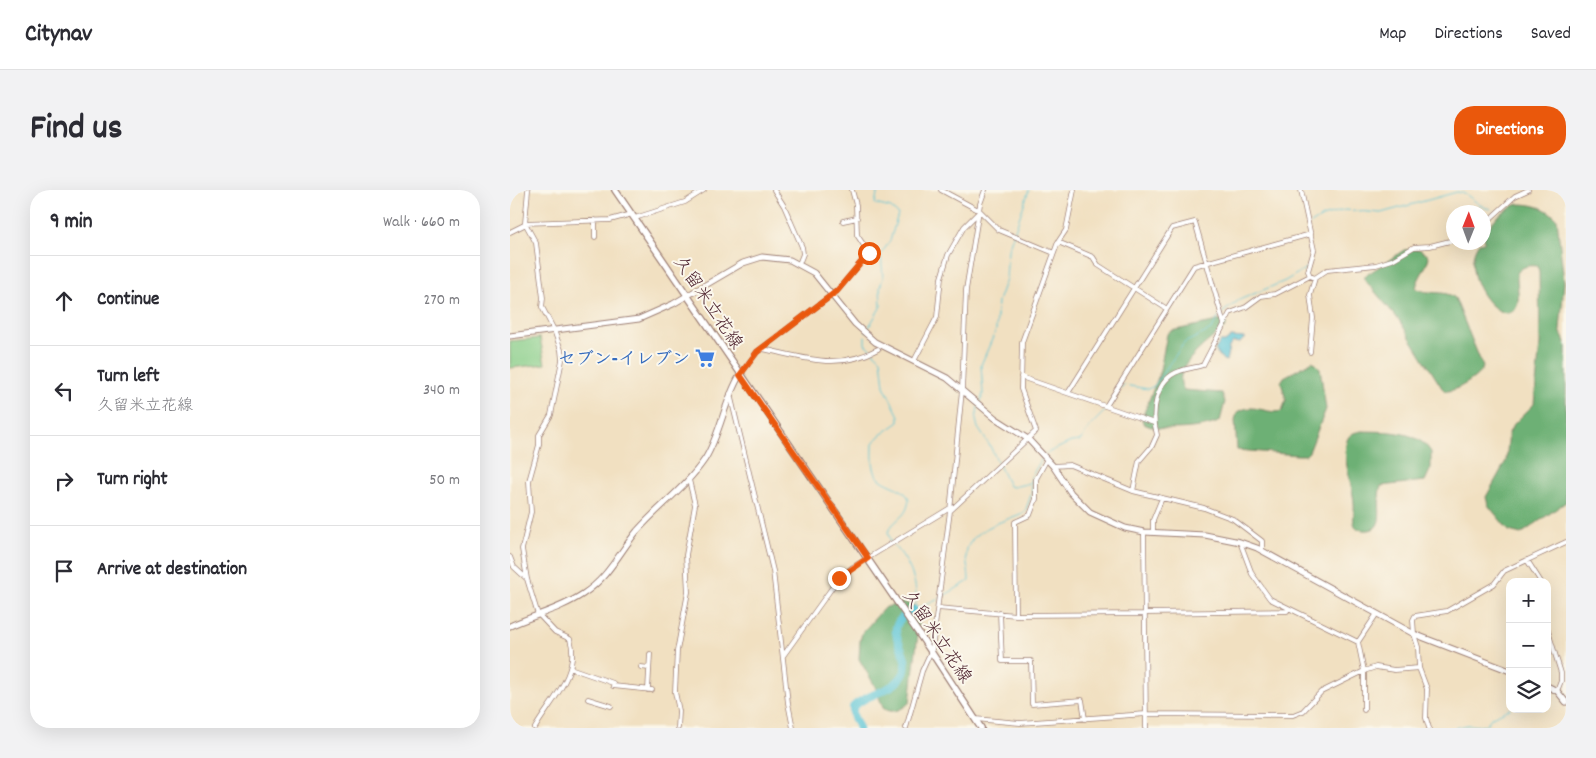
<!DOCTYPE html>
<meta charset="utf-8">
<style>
:root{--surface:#fff;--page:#f2f2f3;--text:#2b2b33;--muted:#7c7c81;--line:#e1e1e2;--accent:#ea580c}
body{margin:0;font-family:Dekko,"Klee One",sans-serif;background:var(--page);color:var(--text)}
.controls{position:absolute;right:15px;bottom:15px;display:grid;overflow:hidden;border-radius:10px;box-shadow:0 5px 20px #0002}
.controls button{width:45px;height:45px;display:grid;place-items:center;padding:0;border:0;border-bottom:1px solid var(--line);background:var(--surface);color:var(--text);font:25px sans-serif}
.compass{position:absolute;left:936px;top:15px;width:45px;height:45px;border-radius:50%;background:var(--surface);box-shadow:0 5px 20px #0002;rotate:1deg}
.stop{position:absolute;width:15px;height:15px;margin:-11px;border:4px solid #ea580c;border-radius:50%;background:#fff}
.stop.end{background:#ea580c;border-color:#fff;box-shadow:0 1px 5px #0008}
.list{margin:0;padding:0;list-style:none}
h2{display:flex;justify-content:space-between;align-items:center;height:65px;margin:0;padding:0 20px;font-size:21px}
h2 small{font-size:16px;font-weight:400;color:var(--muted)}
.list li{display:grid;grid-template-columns:32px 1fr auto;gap:15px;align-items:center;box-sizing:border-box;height:90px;padding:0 20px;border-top:1px solid var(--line)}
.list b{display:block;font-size:19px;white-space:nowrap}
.list p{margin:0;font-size:16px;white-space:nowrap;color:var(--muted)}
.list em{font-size:16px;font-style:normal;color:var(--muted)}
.icon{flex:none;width:28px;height:28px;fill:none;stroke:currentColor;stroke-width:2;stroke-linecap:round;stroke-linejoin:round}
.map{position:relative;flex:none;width:1056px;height:538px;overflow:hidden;border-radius:20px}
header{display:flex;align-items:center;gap:30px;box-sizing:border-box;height:70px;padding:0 25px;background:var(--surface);border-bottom:1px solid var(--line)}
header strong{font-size:24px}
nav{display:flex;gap:28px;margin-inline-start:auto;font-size:18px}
.intro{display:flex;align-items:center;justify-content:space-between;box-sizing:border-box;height:120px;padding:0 30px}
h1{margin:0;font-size:35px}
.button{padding:12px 22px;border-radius:20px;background:var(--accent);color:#fff;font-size:18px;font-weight:700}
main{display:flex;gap:30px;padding:0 30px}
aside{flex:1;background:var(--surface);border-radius:20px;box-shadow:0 5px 20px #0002}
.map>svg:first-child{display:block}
.green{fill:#87cd88;stroke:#68765a}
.forest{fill:#6db074;stroke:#5c6850}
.water{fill:#5ac4d5;stroke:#527280}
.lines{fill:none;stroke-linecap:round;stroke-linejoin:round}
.stream{stroke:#5ac4d5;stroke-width:1}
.river{stroke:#5ac4d5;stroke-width:8}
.street-casing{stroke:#9e8076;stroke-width:5.5}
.secondary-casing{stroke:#9e8076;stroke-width:7}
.primary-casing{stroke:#9e8076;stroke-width:8}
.street{stroke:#fff;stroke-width:4}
.secondary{stroke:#fff;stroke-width:5}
.primary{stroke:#fff;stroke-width:5.5}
.route{stroke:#ea580c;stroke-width:6}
.labels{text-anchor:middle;stroke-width:4;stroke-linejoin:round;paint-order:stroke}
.street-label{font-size:18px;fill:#4a1f2b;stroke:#fbf7ec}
.shop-label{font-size:18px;font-weight:bold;fill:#366cbe;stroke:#fbf7ec;text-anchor:end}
</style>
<header>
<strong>Citynav</strong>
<nav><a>Map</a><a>Directions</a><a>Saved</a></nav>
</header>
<div class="intro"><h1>Find us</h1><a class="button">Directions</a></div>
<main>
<aside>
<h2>9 min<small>Walk · 660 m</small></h2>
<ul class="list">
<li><svg class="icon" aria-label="ahead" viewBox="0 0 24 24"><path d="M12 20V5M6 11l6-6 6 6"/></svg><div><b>Continue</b></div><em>270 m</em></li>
<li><svg class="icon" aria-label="left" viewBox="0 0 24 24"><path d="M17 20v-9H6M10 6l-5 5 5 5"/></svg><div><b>Turn left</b><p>久留米立花線</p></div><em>340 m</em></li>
<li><svg class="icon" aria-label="right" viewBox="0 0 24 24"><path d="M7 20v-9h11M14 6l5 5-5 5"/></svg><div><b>Turn right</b></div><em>50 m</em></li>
<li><svg class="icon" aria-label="arrive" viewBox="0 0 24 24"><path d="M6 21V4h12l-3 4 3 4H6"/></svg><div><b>Arrive at destination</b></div></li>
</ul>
</aside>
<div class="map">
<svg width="1056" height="538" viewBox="0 0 1056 538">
<rect width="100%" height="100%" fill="#fbf7ec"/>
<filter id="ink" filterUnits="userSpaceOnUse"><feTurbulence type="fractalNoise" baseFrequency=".02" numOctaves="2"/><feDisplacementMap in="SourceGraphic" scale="10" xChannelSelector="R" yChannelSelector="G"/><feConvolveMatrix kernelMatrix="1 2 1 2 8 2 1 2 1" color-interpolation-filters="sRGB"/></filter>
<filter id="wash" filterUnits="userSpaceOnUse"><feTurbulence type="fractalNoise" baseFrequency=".0096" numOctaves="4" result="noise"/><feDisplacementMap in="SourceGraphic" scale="20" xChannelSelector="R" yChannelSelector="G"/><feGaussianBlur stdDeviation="1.12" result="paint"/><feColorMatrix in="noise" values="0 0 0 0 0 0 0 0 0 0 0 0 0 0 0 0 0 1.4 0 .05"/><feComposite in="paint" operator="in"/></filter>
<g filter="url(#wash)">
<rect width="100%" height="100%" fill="#f1e0c1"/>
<path class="green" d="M30,148L35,174L0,178V151Z"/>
<path class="forest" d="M1008,14C1022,14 1037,17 1047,29L1054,92L1050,140L1056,155V312L1011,344L999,341L978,315L976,307L996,271L999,243L1003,235L1024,214L1030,154L1029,81L1027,76C1018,75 1013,76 1007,83C1006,92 1011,110 1006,118C991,140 946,84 969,53L974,52C974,36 993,19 1008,14Z
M909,59L919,66C918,77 908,86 906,98C918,106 935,99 945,108L973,177C971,186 944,203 935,201L932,198L889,130L855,90V86L894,60Z
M712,130L716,133V137C702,149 658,178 674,200L712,203L715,212L710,231C697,239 644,243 633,233L632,228L649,185L657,144L661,141Z
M803,171L810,178L816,219L799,262L796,265H788L727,260L725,230L727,223C742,211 756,225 772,221L776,210L771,192L774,187Z
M852,241C875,242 907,239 921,262V278L915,291L871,296C864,313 882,347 847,339C841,332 845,322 844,313C843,296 830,264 838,248C841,243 846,242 852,241Z
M388,413C399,413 407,414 410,426L400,512C393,519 382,525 373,518L365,496L349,469L350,451L352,443L374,418Z"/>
<path class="water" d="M721,147L735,148L730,153L723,152L719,157L716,171L713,170L705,160L710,152H715Z"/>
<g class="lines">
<path class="stream" d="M801,34L812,27L835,20L871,23L947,2C959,2 967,17 980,19
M712,123L729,110L775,91L798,77
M356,142L371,116L370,97L373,88L371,64L380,51L388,24L381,18L365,14L368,0
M355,146V154L371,169L374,196L389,226V232L369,246L363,253C363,261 362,270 364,278C367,297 392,293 399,309C397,329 385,327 378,342L381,352
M610,198L614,195L638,199L644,196L674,153L701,140L709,126
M470,214L473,204L471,175L486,140L488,111L496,89L498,60L519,0
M468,217L466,230L468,238L480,256L499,296L503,297L520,293
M535,264L561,252L570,251L581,235L598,218L608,201
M384,355C399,371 411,397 404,420L427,410
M430,408L459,391C459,383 457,375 456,367C455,340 496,331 515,322L522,302L521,287L533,267
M945,538L957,535L975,536L982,527L1000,519"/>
<path class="river" d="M349,538L343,525V517C356,503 385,502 394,483C404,459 364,439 404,420"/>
</g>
</g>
<g filter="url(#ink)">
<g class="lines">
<defs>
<path id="street" d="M18,0L15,33L26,53L33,108L32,117L44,140L51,160L52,170L41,225L29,245V255L19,291L21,322L12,359L17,389L28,425
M264,0L274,16L292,57L293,64L289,74
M431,0L470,21L489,40L544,63
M791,0L804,60L798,81L800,86
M125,28L175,12L194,0
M85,30V47
M333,31L347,28
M974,32L981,28L1005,6L1018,0
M15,33L100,30L122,24
M0,42L16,34
M548,52L583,67L588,75L657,119
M253,159C296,168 328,181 368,159
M800,162L803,128L800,105L805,88L817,80L866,75L882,70L904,57L920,56L944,50
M404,171L427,127L431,88L438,65L454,37L470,21
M230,185L247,162L327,101L359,63L347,45L346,15L342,0
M511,187L644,233
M558,203L662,38L685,32L714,134
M220,204L263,381L278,513L283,538
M596,216L684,76L801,44
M543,276L560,275L623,301L694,318L723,329L752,351V361
M623,301L629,271L642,256L647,245C641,223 645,189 670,181C677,178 685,178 693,175L720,123L736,117L751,106L765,104L800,86L805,88
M440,321L526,241L511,199L512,152L548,52L556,40L564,0
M634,342L636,538
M643,342V330L652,308
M730,352L742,384L760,409L848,452L854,481V520
M0,367L4,377L17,389
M1017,370L1031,392
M428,418L506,425L635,424
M490,423L492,471H521L522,514L572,510L575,529
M635,423L777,421
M506,425L505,332L520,325L526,309V289L537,269
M1037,438L1051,483V491L1047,501
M848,452L866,425
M273,466L329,388L343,377L440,318
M131,477L139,478
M60,478L103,493
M103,496L142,500
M138,500L140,464
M78,509L101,516
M465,529L510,533L636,524L783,525L793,521L811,502L854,481L866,477L884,480L909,478
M25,538C40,512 71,482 60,449L45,442L29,425
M168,538L169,521L165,502L167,461L178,402L176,365L185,315L179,290
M396,538L412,481L422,459L440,321L452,200L456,100L470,14L475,0
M919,538L916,528L917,499L909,478L908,457L904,444L903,430L905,426L937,421L984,394L994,381L1056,352"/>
<path id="secondary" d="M0,146L129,129L163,114L233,73L252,67L280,70L304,83L345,134L365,152L437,188L485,228L518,249L543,276L561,303L580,322L615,338L634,342L695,345L730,352L747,358L904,444L1000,481
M0,436C24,425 51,419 73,404C98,388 109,363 127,341C149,316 176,297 195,269C211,243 214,211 230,185
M1037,496L1047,501L1056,512"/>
<path id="primary" d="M105,0L420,460L471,538"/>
</defs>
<use href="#street" class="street-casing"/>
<use href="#secondary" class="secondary-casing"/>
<use href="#primary" class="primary-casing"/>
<use href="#street" class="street"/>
<use href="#secondary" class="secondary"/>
<use href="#primary" class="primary"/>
</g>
</g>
<g class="lines" filter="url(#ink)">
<path class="route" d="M329,388L358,368L230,185L247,162L327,101L359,63"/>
</g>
<defs>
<symbol id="supermarket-bare" viewBox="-9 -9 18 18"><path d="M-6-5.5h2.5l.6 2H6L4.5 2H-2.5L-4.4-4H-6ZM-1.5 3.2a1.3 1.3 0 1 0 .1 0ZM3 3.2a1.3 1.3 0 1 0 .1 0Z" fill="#3f7fe0" stroke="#fbf7ec" stroke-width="2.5" paint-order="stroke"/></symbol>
</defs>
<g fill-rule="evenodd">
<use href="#supermarket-bare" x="181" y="154" width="28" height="28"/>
</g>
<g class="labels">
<g class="street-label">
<text transform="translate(199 112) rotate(56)" y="6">久留米立花線</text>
<text transform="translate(428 446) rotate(56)" y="6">久留米立花線</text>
</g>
<g class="shop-label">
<text x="180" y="174">セブン-イレブン</text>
</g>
</g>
</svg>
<div class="controls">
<button>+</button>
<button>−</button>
<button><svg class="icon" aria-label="layers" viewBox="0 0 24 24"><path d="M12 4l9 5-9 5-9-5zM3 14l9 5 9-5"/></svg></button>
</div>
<svg class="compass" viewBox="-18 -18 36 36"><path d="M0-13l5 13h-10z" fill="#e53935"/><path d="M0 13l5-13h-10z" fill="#7c7c81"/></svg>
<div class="stop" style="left:359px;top:63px"></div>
<div class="stop end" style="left:329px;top:388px"></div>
</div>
</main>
